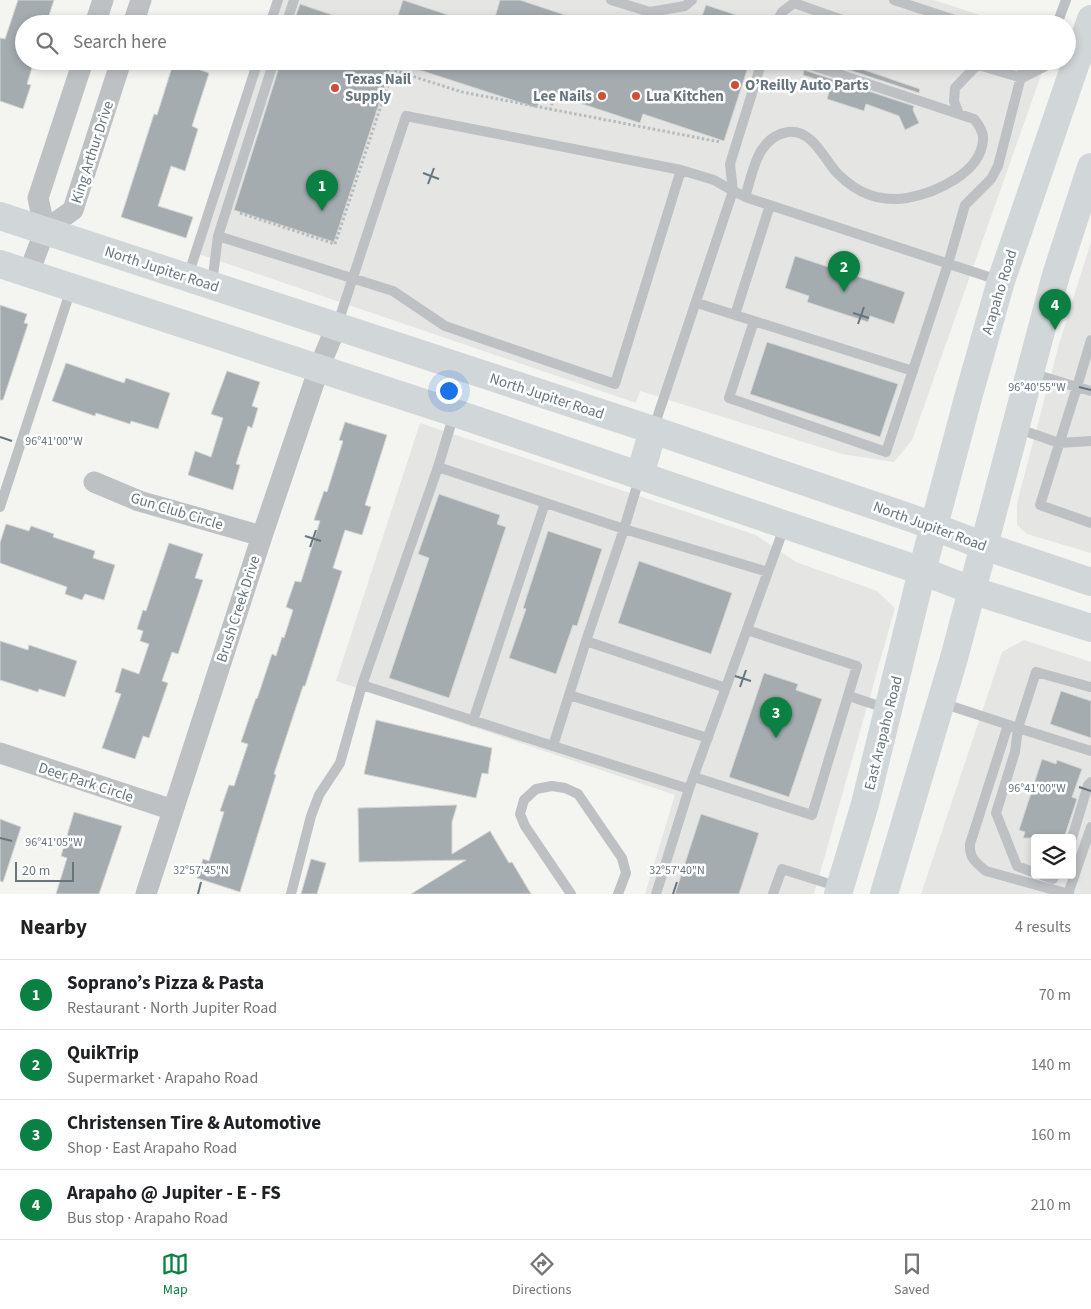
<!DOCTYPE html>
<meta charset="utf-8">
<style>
:root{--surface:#fff;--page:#f2f2f2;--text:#202124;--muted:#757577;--line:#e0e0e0;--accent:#0b8043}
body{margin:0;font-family:"Source Sans 3",sans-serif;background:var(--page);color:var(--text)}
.controls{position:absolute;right:15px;bottom:15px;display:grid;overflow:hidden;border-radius:5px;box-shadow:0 2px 8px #0003}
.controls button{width:45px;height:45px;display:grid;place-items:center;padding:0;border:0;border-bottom:1px solid var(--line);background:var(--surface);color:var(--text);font:25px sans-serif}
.scale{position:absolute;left:15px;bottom:12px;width:59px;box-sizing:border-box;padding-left:5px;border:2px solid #66757e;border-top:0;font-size:14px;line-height:18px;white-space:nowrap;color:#66757e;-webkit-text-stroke:4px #fff;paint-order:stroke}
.you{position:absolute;left:448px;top:390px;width:18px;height:18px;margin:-12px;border:4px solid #fff;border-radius:50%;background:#1a73e8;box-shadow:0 0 0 8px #1a73e833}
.badge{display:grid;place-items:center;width:32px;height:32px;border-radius:50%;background:var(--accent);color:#fff;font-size:16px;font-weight:700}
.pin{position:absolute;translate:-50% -41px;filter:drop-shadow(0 1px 2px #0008)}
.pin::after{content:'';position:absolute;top:26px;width:18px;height:15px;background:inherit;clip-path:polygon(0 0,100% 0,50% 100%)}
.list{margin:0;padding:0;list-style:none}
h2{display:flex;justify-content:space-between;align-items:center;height:65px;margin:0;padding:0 20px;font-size:21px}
h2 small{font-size:16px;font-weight:400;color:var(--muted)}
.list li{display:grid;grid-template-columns:32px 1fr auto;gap:15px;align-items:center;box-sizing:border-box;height:70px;padding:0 20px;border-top:1px solid var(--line)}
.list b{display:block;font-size:19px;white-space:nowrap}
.list p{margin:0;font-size:16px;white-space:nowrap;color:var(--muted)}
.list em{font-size:16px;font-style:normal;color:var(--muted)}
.icon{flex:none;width:28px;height:28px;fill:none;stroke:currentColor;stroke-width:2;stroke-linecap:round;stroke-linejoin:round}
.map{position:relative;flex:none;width:1091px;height:894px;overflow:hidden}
.search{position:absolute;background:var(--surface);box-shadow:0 2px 8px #0003;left:15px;right:15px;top:15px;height:55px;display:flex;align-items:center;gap:12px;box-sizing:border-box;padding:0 18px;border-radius:28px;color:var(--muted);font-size:19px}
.sheet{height:345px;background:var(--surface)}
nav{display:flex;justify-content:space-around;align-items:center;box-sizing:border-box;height:70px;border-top:1px solid var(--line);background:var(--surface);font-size:14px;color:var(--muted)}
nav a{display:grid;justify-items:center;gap:2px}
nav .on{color:var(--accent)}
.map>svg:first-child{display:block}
.built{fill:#e5e5e4;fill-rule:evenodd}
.building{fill:#a5acb0;stroke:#d5d5d3}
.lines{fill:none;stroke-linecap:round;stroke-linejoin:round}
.path{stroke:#b7babc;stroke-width:3;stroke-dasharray:2.5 2.5;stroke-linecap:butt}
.service{stroke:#bdc1c4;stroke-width:10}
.minor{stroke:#bdc1c4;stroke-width:21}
.secondary{stroke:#d1d6d9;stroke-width:28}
.primary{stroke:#d1d6d9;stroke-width:28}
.ticks{fill:none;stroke:#66757e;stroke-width:2}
.poi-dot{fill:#cf4f36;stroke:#fff;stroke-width:2}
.labels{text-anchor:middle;stroke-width:5;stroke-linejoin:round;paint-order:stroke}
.poi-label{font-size:15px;font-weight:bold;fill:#66757e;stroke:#fff;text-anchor:start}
.street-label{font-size:15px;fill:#66757e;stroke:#fff}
.ticks-label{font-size:12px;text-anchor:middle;fill:#66757e;stroke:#fff;stroke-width:5;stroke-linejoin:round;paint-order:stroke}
</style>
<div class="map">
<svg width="1091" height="894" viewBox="0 0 1091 894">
<rect width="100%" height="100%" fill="#f4f4f1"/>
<path class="built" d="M283,0H934L1007,24H275Z
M263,61H1046L912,440L894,462L842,454L640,391L636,403L199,254Z
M1091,242V553L1027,534L1017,525V503L1059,344Z
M420,423L756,535L796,562L877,591L895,608L814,894H645L675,795L336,681Z
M1024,640L1091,662V894H921L1002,652ZM1035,838H1072V875H1035Z"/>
<path class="building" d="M18,0H54L46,24H24V61H34L27,84L31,85L23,109L0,101V38L5,39Z
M403,0L466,21V24H395Z
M500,0H520L583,21V24H493Z
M300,4L350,21L349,24H293Z
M706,5L754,21L753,24H699Z
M174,61L209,73L192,126L198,129L185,171L171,166L158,206L193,217L186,238L121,217L154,114L157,115Z
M281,61H393L334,242L234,210Z
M402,61H750L724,141L643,114L640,123L543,91L537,108L401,64Z
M822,61H838L920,89L919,93Z
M804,70L914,106L913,110L919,123L905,130L899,116L866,104L864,111L827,99L829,92L825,90L828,83L803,75Z
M795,256L905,292L894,324L870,316L868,322L807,302L809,296L785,288Z
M0,305L27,314L24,323L28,324L3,400H0Z
M767,342L898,384L880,437L750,394Z
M66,363L124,383L126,378L170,393L158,429L131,421L130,424L96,413L95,416L52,401Z
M227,371L260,382L252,406L258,408L252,428L248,426L236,464L240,465L233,490L188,475L195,451L211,457L223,418L211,414Z
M345,422L387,435L365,505L371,507L362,535L345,530L333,568L342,571L305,686H303L274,774L276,775L240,892L197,878L203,859L209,861L224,812L220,811L229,785L234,786L248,744L241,742L256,698L257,699L272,654L276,656L282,637L284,638L293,610L286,607L295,581L301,582L315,537L320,521L314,520L324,491L327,492L343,441L339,440Z
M439,494L500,515L497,524L506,527L449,698L389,678L429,558L418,554Z
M6,524L29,531L31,526L54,534L53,537L95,551L93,558L115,565L104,600L85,594L82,600L65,594L67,587L0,563V543Z
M548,531L602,549L577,626L573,625L556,674L509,658L526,609L523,608Z
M169,543L203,554L195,578L203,580L178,654L172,652L162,681L168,683L149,738L143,736L135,759L102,748L121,694L115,692L122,668L139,674L149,644L140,641L143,631L137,629L143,610L146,611Z
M639,561L732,593L711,654L618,623Z
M0,641L28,650L29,645L77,661L65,697L39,689L38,692L0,680Z
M764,673L798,684L796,690L822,699L789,797L729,777Z
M1061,691L1091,701V738L1050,724Z
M376,720L492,748L488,774L482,773L476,798L364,774Z
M1042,759L1056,764L1057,760L1082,769L1072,797L1077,799L1064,838H1023L1025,832L1019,830Z
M457,805L452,822V854L490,831L509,863L512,862L531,894H411L466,860L359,862L358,808Z
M74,812L122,826L99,894H56L67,858L61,856Z
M701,814L759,833L739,894H675Z
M0,819L21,827L3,882L0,881Z
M311,859L326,863L317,894H301Z"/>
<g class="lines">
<path class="path" d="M550,110L555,95
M240,213L335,244L393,70L462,92L720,142"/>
<path class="service" d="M611,0L650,12L685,6L692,0
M894,0L967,24
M270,24L278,0
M286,24L294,0
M776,24L782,12L794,3L854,24
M1057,24L1066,0
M965,61L1022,78L1055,61
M959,114L954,101L955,88L977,65
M745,197C753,172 757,137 788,132C813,129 825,161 838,174C847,183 858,191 870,195C882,199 895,200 907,198C935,193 981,173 983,140C984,132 979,125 974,119L799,61
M218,236L393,291L445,326L615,384L681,170
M188,276L258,61
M212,284L218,236L274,61
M697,303L754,321L729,398L886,452L948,264L965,205L991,179L998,166L1025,61
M735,315L770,205
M754,321L913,371
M337,326L406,116L681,170L714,180L733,191L748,198L1001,281
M1091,340L1077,387L1091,391
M1031,373L1077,387L1040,505L1091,523
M1016,428L1059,443L1091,441
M653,430L733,191L730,164L762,61
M438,467L624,529L768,572
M640,476L624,529L586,641L553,746L689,789L785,525
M0,507L71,289
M586,641L726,688
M362,685L553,746
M569,695L708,738
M849,696L888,709
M942,703L1018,728L1036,672L1090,687
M473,721L545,503
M1008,725L970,844C969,858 976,863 986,871L1069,894
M694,777L812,815L857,666L747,630
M1072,838L1088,785L1091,782
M1035,873L1017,866L996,813L1015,752L1018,728L1091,751
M1042,875L1053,879L1055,875
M291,894L311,816L319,795L340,763L362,685L438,467L454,414
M571,894L525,826L520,814L524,800L536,789L552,786L565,788L578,794L622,858L626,873L618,894
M656,894L689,789
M773,894L782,869L839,887
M1068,894L1091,827"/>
<path class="minor" d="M95,24L103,0
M133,24L141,0
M45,230L73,210L121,61
M28,275L45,230L38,198L83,61
M94,482L139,501L262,536
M0,753L173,810
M146,894L262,536L319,368L336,327"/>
<path class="secondary" d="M838,894L865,804L922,571L968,398L1001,281L1091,19
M884,894L954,658L1056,275L1091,167"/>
<path class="primary" d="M0,216L653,430L911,518L984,546L1091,582
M0,264L455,413L922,571L971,590L1091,628
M640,475L653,430"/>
</g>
<path class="ticks" d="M423,173L439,179M428,184L434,168M853,313L869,318M858,324L864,307M1079,387L1091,390M0,437L12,441M305,536L321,541M310,547L316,530M735,676L751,681M740,687L746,670M1079,787L1091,791M0,838L12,841M198,894L201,882M673,894L677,882"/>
<g class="poi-dot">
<circle cx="735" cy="85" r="5"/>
<circle cx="335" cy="88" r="5"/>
<circle cx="602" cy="96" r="5"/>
<circle cx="636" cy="96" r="5"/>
</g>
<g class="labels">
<g class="poi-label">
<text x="345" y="84">Texas Nail<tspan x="345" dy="17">Supply</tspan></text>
<text x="745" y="90">O’Reilly Auto Parts</text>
<text x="592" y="101" text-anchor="end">Lee Nails</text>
<text x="646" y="101">Lua Kitchen</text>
</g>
<g class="street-label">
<text transform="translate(92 152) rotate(-72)" y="5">King Arthur Drive</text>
<text transform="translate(162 269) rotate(18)" y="5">North Jupiter Road</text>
<text transform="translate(999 292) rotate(-73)" y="5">Arapaho Road</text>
<text transform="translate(547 396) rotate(18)" y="5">North Jupiter Road</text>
<text transform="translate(177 511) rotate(17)" y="5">Gun Club Circle</text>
<text transform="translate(930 526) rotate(20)" y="5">North Jupiter Road</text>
<text transform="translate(238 609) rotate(-72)" y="5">Brush Creek Drive</text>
<text transform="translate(883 733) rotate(-76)" y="5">East Arapaho Road</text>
<text transform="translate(86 782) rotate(18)" y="5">Deer Park Circle</text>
</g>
</g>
<g class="ticks-label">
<text x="1037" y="391">96°40'55"W</text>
<text x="54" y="445">96°41'00"W</text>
<text x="1037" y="792">96°41'00"W</text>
<text x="54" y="846">96°41'05"W</text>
<text x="201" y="874">32°57'45"N</text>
<text x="677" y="874">32°57'40"N</text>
</g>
</svg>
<div class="controls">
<button><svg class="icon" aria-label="layers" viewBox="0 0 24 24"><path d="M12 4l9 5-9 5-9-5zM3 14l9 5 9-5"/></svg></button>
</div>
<div class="scale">20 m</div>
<div class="you"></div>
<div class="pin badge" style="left:322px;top:211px">1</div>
<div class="pin badge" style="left:844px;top:292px">2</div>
<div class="pin badge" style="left:776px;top:738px">3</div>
<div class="pin badge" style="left:1055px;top:330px">4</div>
<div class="search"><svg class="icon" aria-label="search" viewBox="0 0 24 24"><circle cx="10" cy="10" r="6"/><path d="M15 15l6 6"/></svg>Search here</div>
</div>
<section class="sheet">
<h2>Nearby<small>4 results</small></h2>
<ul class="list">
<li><span class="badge">1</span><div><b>Soprano’s Pizza &amp; Pasta</b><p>Restaurant · North Jupiter Road</p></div><em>70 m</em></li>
<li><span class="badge">2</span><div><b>QuikTrip</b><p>Supermarket · Arapaho Road</p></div><em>140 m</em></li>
<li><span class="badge">3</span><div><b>Christensen Tire &amp; Automotive</b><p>Shop · East Arapaho Road</p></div><em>160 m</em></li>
<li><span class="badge">4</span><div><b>Arapaho @ Jupiter - E - FS</b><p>Bus stop · Arapaho Road</p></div><em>210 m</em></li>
</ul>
</section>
<nav>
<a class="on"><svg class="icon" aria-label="map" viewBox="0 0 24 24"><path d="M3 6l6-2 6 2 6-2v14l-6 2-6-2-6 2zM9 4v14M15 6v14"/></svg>Map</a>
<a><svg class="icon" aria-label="directions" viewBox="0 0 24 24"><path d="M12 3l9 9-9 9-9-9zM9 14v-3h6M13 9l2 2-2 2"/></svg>Directions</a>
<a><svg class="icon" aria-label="saved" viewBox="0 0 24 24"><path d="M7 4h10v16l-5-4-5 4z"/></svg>Saved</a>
</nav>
